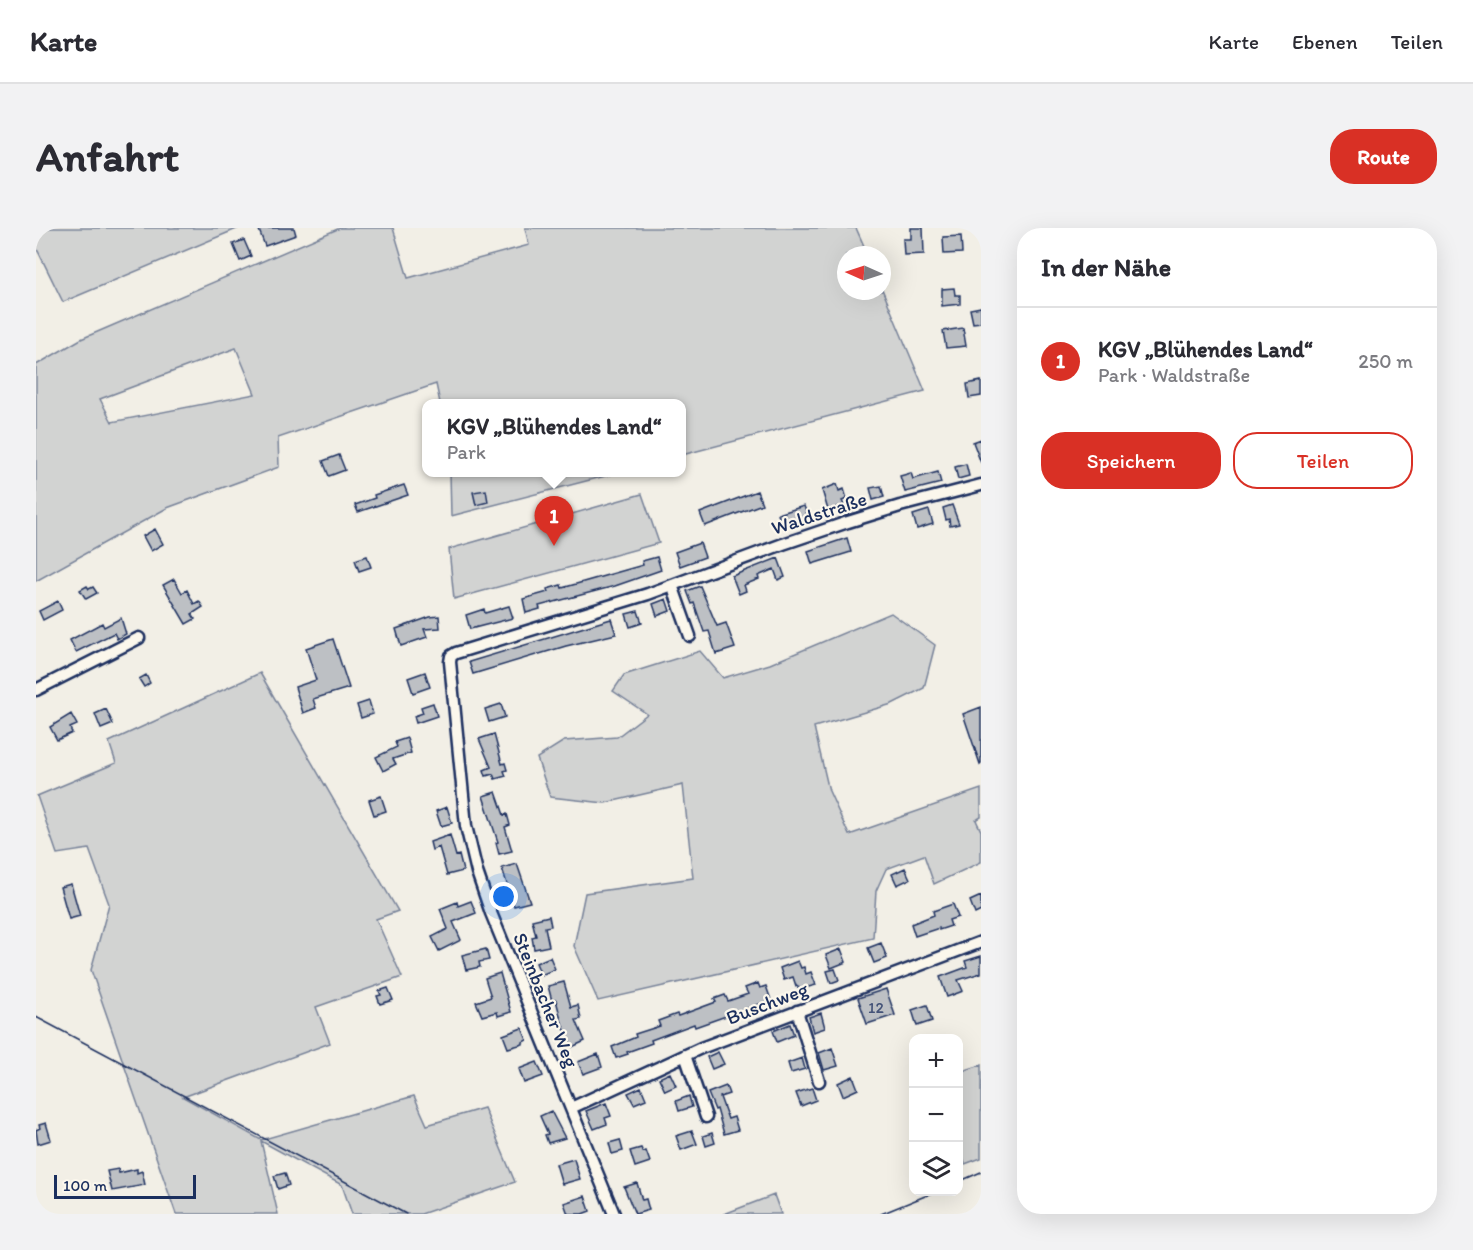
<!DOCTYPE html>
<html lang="de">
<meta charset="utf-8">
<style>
:root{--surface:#fff;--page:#f2f2f3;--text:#2b2b33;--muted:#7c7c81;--line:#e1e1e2;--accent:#d93025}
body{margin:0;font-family:Itim,sans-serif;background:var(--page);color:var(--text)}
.controls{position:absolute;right:18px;bottom:18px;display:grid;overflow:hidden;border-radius:12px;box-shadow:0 6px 24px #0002}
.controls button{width:54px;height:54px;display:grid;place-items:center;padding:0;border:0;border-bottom:2px solid var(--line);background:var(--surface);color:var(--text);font:30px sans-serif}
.compass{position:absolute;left:801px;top:18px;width:54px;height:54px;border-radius:50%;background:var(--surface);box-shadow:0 6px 24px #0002;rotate:273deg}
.scale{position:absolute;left:18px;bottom:15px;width:142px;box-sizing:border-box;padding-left:6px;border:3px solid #1b2f5e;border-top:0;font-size:16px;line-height:21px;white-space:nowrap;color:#1b2f5e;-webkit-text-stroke:4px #fbf7ec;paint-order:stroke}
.you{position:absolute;left:468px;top:669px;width:21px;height:21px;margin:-15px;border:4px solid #fff;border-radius:50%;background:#1a73e8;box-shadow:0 0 0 9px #1a73e833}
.badge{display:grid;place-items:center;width:39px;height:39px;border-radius:50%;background:var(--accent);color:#fff;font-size:20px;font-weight:700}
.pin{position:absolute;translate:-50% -50px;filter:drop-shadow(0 2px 3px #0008)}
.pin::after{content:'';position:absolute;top:32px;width:21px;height:18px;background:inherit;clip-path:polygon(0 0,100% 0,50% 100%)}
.popup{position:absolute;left:386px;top:171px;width:264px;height:78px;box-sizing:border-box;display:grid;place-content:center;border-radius:12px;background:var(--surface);filter:drop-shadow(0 2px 4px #0005);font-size:20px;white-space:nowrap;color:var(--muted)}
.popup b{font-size:22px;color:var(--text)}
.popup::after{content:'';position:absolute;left:50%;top:100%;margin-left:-12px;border:12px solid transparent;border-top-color:var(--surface)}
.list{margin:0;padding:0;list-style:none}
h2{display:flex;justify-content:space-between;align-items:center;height:78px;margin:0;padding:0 24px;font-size:26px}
h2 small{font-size:20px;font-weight:400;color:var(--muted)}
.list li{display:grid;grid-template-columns:39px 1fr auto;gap:18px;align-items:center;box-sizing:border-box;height:108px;padding:0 24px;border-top:2px solid var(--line)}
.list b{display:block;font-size:22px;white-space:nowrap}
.list p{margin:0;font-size:20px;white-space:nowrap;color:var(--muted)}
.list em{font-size:20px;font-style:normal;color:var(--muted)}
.actions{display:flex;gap:12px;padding:18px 24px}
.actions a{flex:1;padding:14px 0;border:2px solid var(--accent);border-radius:24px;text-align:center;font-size:21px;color:var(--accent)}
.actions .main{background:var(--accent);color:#fff}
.icon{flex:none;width:33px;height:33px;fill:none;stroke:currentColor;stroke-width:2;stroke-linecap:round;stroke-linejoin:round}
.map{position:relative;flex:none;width:945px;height:986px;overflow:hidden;border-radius:24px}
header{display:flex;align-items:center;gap:36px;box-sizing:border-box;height:84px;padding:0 30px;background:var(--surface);border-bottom:2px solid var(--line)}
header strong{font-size:28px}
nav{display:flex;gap:33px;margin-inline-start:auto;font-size:21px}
.intro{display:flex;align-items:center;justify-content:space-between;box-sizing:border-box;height:144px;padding:0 36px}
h1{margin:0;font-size:42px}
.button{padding:15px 27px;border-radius:24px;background:var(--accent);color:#fff;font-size:21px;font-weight:700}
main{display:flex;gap:36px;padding:0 36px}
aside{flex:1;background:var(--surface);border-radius:24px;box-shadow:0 6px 24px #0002}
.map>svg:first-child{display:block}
.green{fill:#d2d3d2;stroke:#768198;stroke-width:1.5;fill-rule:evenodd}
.building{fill:#bdc0c4;stroke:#1b2f5e;stroke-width:1.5}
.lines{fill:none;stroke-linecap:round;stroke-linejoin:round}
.minor-casing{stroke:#1b2f5e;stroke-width:15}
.minor{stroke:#fbf7ec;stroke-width:10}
.tram{stroke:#1b2f5e;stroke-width:1.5}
.labels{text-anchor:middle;stroke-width:4.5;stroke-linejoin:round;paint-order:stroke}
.number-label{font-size:16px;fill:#445378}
.street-label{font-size:20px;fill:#1b2f5e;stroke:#fbf7ec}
</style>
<header>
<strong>Karte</strong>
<nav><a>Karte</a><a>Ebenen</a><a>Teilen</a></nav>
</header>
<div class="intro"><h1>Anfahrt</h1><a class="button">Route</a></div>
<main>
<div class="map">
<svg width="945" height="986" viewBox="0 0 945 986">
<rect width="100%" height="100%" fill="#f2efe6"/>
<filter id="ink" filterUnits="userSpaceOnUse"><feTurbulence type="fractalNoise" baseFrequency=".0167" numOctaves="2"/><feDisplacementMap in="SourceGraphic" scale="12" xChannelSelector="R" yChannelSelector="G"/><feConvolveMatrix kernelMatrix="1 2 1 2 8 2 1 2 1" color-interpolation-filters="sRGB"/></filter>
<g filter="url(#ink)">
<path class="green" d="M0,0H203L27,74L0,19Z
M304,0H357L372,50L493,17L489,0H820L832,27H810V63H846V61L889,163L646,227V176L404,175L400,156L242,210L243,239L131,280L0,353V137L45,111ZM200,120L219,166L76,194L64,171Z
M414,244L581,245L415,288Z
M606,266L623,315L418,371L413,321Z
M855,385L899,417L888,460L856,476L778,499L793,563L813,607L945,561V589L940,592L945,603V634L898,656L888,627L850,641L840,663L837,710L562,773L538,718L549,665L657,650L647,557L569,575L514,569L501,530L528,513L581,509L611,486L577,463L588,447L664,423L687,450L734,436Z
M224,445L362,683L340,691L366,749L280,779L294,815L147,869L225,912L378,868L391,897L448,880L479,954L385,986H316L306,957L225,913L242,986H140L55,742L73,676L53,621L21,626L1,568L80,535L73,514Z
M945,837V930L929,936L923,919V844Z
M738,967L745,986H688Z"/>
<path class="building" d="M228,0H258L260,7L229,18L223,2Z
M875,0H887L888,26L868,27L867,11H875Z
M925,8L926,25L908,26L907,9Z
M208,12L215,28L204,33L197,16Z
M918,60L919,67H924V76L906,78V61Z
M945,79V94L937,95L934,81Z
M927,100L930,118L910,120L907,103Z
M945,153V168L933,170L931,156Z
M945,211V235L937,214Z
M303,227L309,242L293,248L287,233Z
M930,236L933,248L922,251L919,239Z
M902,244L905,255L869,264L864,248L875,245L877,251Z
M801,256L803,263L808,261L811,271L806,273L808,277L792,282L786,262Z
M368,257L372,267L322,284L319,277L339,270L338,267Z
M845,258L848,269L837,272L834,260Z
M450,262L452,274L440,277L437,264Z
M721,263L726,276L669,298L664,285Z
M916,277L923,296L914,298L913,291L910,292L907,280Z
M768,278L773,292L746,300L742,286Z
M893,282L897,296L881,301L877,287Z
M119,301L127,316L115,323L107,308Z
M811,310L815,324L776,336L772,323Z
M664,315L669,329L644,338L639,324Z
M331,328L335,339L323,343L319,332Z
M621,329L625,342L579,358L503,378L504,381L490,385L487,371L512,364L511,361L525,357L526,360L607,337L606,333Z
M742,330L749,349L742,352L738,341L722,348L723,351L708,357L710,363L703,366L696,348Z
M138,351L146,365L151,362L158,376L163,373L167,379L156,386L159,391L150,396L127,357Z
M51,358L53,361L57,359L61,365L50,371L44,362Z
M664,358L681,398L690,395L699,420L680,426L673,403L668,404L658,375L656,376L651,363Z
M630,371L634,383L621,388L617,376Z
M22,373L26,382L7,392L3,383Z
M473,378L477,390L434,401L430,387L448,381L449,385Z
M602,383L606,395L594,399L590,386Z
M403,388L404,400L388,401L391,409L365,418L360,401L394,389Z
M85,390L90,406L81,411L78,405L40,424L34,412L66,395L68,399Z
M575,391L580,406L530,418L437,446L433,434Z
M297,411L313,460L277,471L280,480L267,485L259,459L280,452L270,420Z
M389,444L394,459L377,465L372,450Z
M110,447L114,455L108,459L103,451Z
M333,473L337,486L325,490L321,477Z
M397,475L401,488L380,495L378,488L387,485L385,479Z
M465,476L469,489L453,494L449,481Z
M945,479V535L944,536L927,486Z
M70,481L77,496L65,501L59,486Z
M35,486L41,497L34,500L36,505L21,512L14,499Z
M458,506L466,536L469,535L471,542L468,543L470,548L459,551L457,546L450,548L448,542L455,539L443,511Z
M371,510L375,525L357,531L360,536L347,543L340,529L361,519L359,514Z
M460,564L468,587L471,586L474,597L469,599L476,623L463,626L460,615L462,614L447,568Z
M345,568L350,583L338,587L333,572Z
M411,579L416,595L405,598L400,583Z
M414,607L420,628L423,627L427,643L411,647L403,619L396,622L394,614Z
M481,636L494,674L478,678L466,640Z
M869,640L874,651L861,657L856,646Z
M35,656L44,688L33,691L24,659Z
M945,668V683L939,686L934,673Z
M435,673L440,685L417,694L425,712L403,723L396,709L412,701L404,681L421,674L422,678Z
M917,676L922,689L913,692L915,698L903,702V700L879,708L875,696L898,687L897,683Z
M513,688L515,698L509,699L513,718L498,721L496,709L500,708L496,692Z
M845,715L851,730L838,735L832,720Z
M450,721L453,732L443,734L444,739L430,742L426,727Z
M805,721L810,734L795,740L790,727Z
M945,728V745L922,752L927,763L911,769L904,749L931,739L929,733Z
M514,729L519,741L505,747L500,735Z
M762,733L765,740L768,739L770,746L775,744L780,757L765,761L760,758L757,749L748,752L744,740Z
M799,741L803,752L795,755L791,743Z
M464,745L475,784L462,788L461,784L446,788L440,774L455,769L449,750Z
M528,754L535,779L542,777L545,791L540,792L549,813L536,819L526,795L520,772L516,773L512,758Z
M722,755L724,760L730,758L735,772L659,799L658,796L615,812L616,815L591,824L592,826L580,830L576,819L600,809L599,806L624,798L622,793L641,786L642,788L680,774L678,771L689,767L692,773L712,766L709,760Z
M352,760L357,772L344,776L341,768L345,767L343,763Z
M850,761L859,787L831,796L822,770Z
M891,777L896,793L881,798L876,782Z
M785,785L789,800L777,804L773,789Z
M754,796L758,807L741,814L737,803Z
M486,800L491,812L487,814V816L472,820L467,807Z
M796,820L802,838L788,842L783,825Z
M682,824L688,836L676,841L671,829Z
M562,826L566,839L547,846L542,834Z
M766,830L769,841L755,845L752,835Z
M501,834L507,848L488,855L483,841Z
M634,845L640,858L629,863L623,850Z
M817,848L822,861L807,868L802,855Z
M690,858L693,866L684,869L692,891L698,889L702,902L688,906L681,881L679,882L672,865Z
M605,859L610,871L598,876L592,865Z
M776,860L780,872L765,878L760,865Z
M653,868L656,879L643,883L640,873Z
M570,875L575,888L569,890L571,896L558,901L550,883Z
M515,883L529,910L512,915L509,907L512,906L504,888Z
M10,895L15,912L2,916L0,902L4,900L3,897Z
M656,903L661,916L645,922L640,908Z
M676,905L679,915L670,918L667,908Z
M584,912L587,923L576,926L573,915Z
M605,920L607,924L610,923L614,934L599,939L594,923Z
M538,931L544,951L526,956L520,936Z
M82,941L83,945L101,941V945L106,943L109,957L76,963L71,943Z
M249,945L253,957L242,961L238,948Z
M601,955L606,972L610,971L613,982L599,986L588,959Z
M549,968L554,983L546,986H532L528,975Z"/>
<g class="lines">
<defs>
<path id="minor" d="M636,357L654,408
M0,462L103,410
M761,783L783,853
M649,827L670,889
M535,880L665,820L945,714
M578,986L455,685L441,644L430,598L414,434L415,428L420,425L612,366L747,316L812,294L864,278L945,257"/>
</defs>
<use href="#minor" class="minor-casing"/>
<use href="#minor" class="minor"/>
<path class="tram" d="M0,789L370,986
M922,954L945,944
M845,986L899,964"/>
</g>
</g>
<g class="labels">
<g class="number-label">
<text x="840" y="785">12</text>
</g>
<g class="street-label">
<text transform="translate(783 285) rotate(-18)" y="7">Waldstraße</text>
<text transform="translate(510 772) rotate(68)" y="7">Steinbacher Weg</text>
<text transform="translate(731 775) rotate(-21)" y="7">Buschweg</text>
</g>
</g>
</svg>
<div class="controls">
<button>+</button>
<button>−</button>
<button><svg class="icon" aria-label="layers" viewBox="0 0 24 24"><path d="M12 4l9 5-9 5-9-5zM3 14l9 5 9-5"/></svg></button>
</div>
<svg class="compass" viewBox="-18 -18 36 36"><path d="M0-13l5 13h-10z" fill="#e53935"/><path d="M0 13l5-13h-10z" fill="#7c7c81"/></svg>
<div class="scale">100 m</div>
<div class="you"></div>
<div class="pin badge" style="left:518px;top:318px">1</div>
<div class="popup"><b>KGV „Blühendes Land“</b>Park</div>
</div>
<aside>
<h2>In der Nähe<small></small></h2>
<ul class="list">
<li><span class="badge">1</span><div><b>KGV „Blühendes Land“</b><p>Park · Waldstraße</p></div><em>250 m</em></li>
</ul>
<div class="actions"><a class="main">Speichern</a><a>Teilen</a></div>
</aside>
</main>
